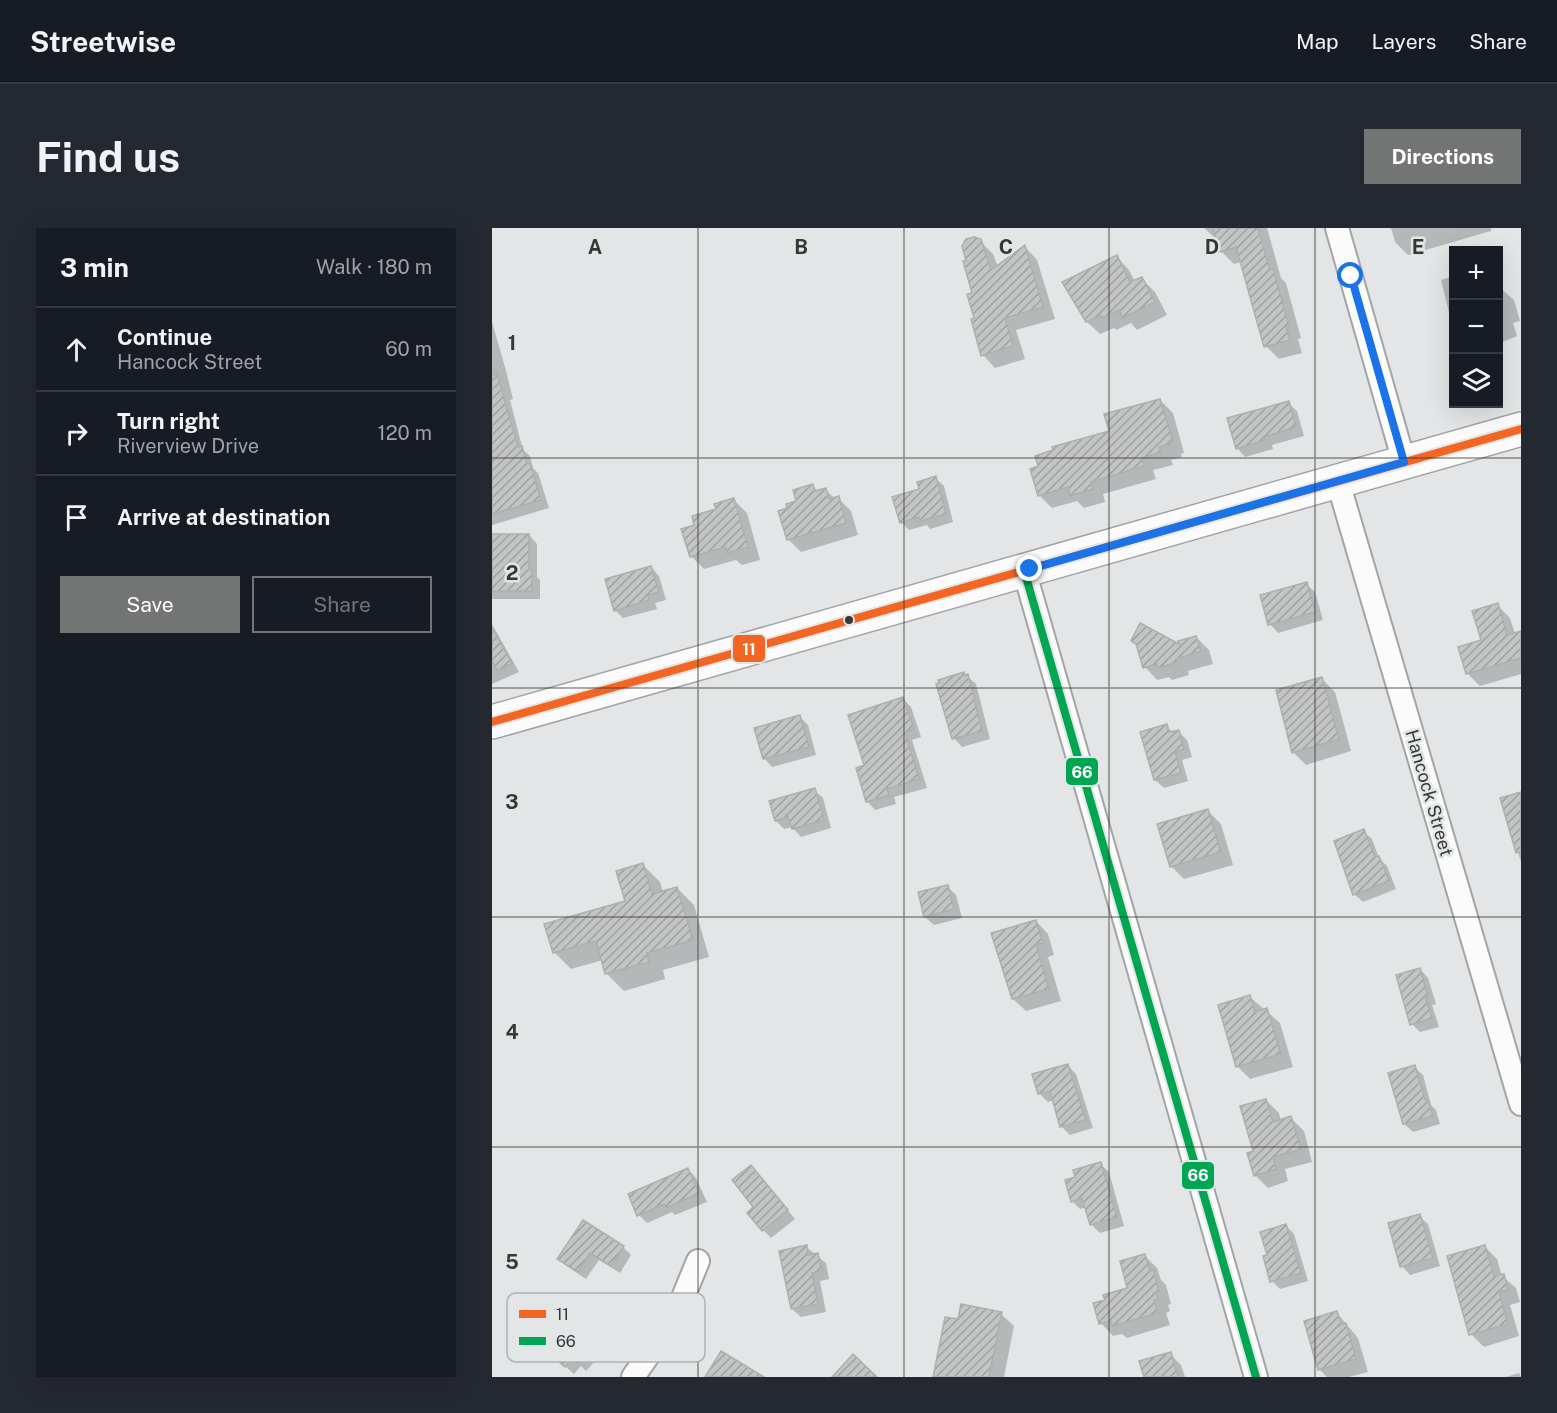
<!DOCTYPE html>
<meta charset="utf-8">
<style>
:root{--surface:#171b24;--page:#242831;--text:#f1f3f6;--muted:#9ea1a6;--line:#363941;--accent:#737474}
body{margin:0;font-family:"Public Sans",sans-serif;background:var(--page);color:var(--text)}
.controls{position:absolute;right:18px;top:18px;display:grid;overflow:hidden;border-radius:0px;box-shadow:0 6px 24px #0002}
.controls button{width:54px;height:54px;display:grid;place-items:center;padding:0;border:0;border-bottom:2px solid var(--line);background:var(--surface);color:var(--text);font:30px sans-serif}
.stop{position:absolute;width:18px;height:18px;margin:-14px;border:4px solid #1a73e8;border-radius:50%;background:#fff}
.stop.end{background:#1a73e8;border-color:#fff;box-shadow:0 2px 6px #0008}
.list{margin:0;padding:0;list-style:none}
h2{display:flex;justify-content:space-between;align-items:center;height:78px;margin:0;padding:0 24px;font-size:26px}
h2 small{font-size:20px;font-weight:400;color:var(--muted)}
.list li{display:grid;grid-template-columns:39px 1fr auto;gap:18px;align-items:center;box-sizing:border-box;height:84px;padding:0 24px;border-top:2px solid var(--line)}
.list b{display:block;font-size:22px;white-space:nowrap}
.list p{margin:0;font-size:20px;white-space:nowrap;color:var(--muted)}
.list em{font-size:20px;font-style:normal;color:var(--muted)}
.actions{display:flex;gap:12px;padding:18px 24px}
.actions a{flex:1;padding:14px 0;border:2px solid var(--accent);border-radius:0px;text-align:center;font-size:21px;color:var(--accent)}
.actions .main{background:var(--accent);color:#fff}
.icon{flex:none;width:33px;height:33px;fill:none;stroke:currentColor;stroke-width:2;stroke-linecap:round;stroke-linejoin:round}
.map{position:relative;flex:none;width:1029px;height:1149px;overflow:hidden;border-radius:0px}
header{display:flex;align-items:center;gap:36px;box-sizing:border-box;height:84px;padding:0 30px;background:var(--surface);border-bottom:2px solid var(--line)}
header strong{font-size:28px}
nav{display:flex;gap:33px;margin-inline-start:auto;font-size:21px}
.intro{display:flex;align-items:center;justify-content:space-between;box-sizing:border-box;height:144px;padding:0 36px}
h1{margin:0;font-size:42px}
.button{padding:15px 27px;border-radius:0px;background:var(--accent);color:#fff;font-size:21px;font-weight:700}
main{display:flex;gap:36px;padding:0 36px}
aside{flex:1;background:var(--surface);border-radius:0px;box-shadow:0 6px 24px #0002}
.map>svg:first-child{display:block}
.shadow{fill:#0003}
.building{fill:url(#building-hatch);stroke:#aeb0b0;stroke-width:1.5}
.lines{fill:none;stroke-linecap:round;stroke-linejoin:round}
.street-casing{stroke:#a3a4a5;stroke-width:26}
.secondary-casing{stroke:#a3a4a5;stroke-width:36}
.street{stroke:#fbfbfb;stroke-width:22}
.secondary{stroke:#fbfbfb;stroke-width:33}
.bus-1-casing{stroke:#e2e6e7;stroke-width:12}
.bus-2-casing{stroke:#e2e6e7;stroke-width:12}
.bus-1{stroke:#f26522;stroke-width:8}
.bus-2{stroke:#00a651;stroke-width:8}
.route{stroke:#1a73e8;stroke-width:8}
.grid{fill:none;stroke:#363737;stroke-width:1.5;stroke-opacity:0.55}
.bus-dot{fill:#363737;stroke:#e2e6e7;stroke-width:2}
.labels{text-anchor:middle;stroke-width:5;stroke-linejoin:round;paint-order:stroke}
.street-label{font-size:18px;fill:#363737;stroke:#e2e6e7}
.key{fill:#e2e6e7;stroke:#aeb2b2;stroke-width:1.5}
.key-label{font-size:16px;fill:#363737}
.grid-label{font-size:20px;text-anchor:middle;font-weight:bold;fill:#363737;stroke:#e2e6e7;stroke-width:5;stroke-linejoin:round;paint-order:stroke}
.line-badge{stroke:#e2e6e7;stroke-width:2}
.badge-label{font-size:16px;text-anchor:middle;font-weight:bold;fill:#fff}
</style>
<header>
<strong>Streetwise</strong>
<nav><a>Map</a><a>Layers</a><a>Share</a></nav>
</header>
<div class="intro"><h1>Find us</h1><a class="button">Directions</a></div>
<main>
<aside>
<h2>3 min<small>Walk · 180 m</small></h2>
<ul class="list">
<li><svg class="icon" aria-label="ahead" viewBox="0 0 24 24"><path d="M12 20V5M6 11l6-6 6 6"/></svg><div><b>Continue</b><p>Hancock Street</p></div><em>60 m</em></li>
<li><svg class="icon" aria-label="right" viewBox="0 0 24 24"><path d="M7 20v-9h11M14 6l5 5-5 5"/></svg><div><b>Turn right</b><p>Riverview Drive</p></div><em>120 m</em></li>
<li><svg class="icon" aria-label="arrive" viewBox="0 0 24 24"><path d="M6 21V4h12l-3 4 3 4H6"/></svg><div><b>Arrive at destination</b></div></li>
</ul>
<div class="actions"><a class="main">Save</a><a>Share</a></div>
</aside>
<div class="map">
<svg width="1029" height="1149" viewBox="0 0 1029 1149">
<defs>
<pattern id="building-hatch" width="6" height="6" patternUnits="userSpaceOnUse" patternTransform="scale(1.5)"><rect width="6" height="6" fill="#c3c4c4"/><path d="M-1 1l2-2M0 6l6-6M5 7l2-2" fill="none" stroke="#9fa0a0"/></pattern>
</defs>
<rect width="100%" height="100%" fill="#e3e5e6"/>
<path class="shadow" d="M712,0H775L789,50L794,55L809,110L806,111L810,125L787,131L774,118L749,34L742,36L729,23L725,10H723Z
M899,0H999V3L916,27L903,14Z
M488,13L501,26L506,39L533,19L545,32L563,91L524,102L533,131L503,140L491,127L483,92L482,66Z
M625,29L637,42L643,54L650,51L663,64L675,87L645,102L639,95L624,102L622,100L608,106L595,94L572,55Z
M962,48V105L949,52Z
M1006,58L1022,72L1028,93L1021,95L1025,108L1006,116Z
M0,94L13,139L21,171L18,172L31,222L38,228L41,240L46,245L57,280L0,297Z
M668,172L681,185L692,225L689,226L690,229L679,232L681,237L661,242L664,251L611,266L613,274L592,280L585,273L560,280L547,267L619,204Z
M796,175L805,183L812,208L780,217L781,221L753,229L745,220Z
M443,250L452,258L461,294L438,301L435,297L417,302L409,294L429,262Z
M321,258L326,264L334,262L343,271L346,270L359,283L366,307L309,324L296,311L306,274Z
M242,272L255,285L268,332L250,337L244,332L212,341L199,328L204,298Z
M0,307H37L45,316V349L48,352V371H0Z
M159,339L167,348L174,372L163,375L165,381L131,390L123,382Z
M814,356L823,364L831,392L786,405L778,396Z
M1005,377L1018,390L1023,406L1029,405V446L988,458L975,445L991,413Z
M0,396L27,444L0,456Z
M704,409L717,422L721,436L696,443L697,447L680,452L677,449L665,452L653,439L647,420L640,413L689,419Z
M475,448L484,456L498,511L470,519L462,510Z
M830,451L843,464L859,523L814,537L801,524Z
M411,471L419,479L429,509L420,512L435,560L402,569L404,576L383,582L375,573L374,538Z
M308,489L316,497L324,527L280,539L272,530Z
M674,497L681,505L686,503L695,512L700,529L690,532L696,553L672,560L663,552L650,505Z
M322,562L331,570L339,600L309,609L300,599L292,601L284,593Z
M1029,565V634L1010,571Z
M716,583L729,596L741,637L692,651L679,638Z
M871,603L880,611L887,630L895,638L904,661L871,674L862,666Z
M151,637L168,654L171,664L185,660L202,677L217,729L171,742L173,751L132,763L115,746L111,732L79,741L62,724L135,674Z
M455,658L464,667L470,690L442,697L433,689Z
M544,693L556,706L562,727L556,729L569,773L534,783L521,771Z
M928,741L936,750L944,776L940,777L947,799L928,804L920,796Z
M758,769L788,795L801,839L758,851L745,838Z
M575,837L584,846L601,900L578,907L569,898L562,872L556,874L547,865Z
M922,839L931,847L939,877L944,882L948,896L921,904L912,896Z
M774,872L787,885L789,893L799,890L812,903L820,934L793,941L796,953L776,960L763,947L762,924Z
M608,936L617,944L632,998L608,1005L599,996L595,979L588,981L580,973L585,950Z
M259,939L303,991L279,1010L271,1002L264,979Z
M196,941L204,950L215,974L183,987L180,984L155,995L147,987Z
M927,988L936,996L948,1038L918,1047L910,1038Z
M91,994L131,1019L139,1027L128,1045L107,1032L94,1051L76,1039L67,1031Z
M794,998L802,1006L816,1053L788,1061L780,1053L776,1028Z
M992,1018L1005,1031L1010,1048L1024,1060L1028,1074L1018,1077L1027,1108L992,1119L979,1106Z
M314,1019L334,1035L337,1051L328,1053L334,1084L309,1089L300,1081Z
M653,1028L665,1040L669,1052L674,1057L679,1076L676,1077L678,1083L674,1085L678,1097L635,1110L630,1106L621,1108L609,1095L615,1073L637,1061Z
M845,1085L866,1110L876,1144L857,1149H835L827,1141Z
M509,1086L522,1098L512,1149H443L467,1093Z
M89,1088L114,1110L106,1119L111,1124L94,1143L89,1138L82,1146L65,1131Z
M678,1126L689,1137L693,1149H653Z
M1027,1145L1029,1149H1014Z"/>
<path class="building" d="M721,0H766L778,42L781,41L797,98L794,99L798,112L772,119L744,19L728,24Z
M482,9L489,11L499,42L533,17L551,79L513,90L521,118L489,128L479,91L482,90L475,66L480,65L471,33H474L470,18L474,11Z
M625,27L638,54L650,49L663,74L631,90L627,82L610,90L609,87L594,94L570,54Z
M5,146L26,219L30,218L35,236L38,235L49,272L0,286V147Z
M668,171L681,213L677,214L678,216L667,219L669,224L650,230L652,238L599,254L601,261L578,268L576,259L546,268L538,241L546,238L543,228L561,222L560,219L617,203L612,186Z
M797,173L804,199L772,209L773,212L744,221L735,190Z
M444,248L454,286L429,293L427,289L408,295L400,269L427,261L425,254Z
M321,256L323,263L334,260L337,271L347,268L354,295L295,312L286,283L295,280L294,276L304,273L301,262Z
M242,270L256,319L235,325L234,319L198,329L189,301L202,297L200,288L224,281L222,276Z
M0,306H37V342H40V363H0Z
M159,338L167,364L156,367L157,372L122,383L113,351Z
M815,354L823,384L776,397L768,367Z
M1006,375L1015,407L1029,403V430L974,446L966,419L989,412L980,383Z
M648,395L687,416L686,413L704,408L709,423L684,431L685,434L666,440L665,436L651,440L644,416L639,413Z
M0,400L20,435L6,443L0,433Z
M472,444L473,447L476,446L490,503L460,511L444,456L447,455L446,452Z
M830,449L847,511L800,525L784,462Z
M411,469L422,501L413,504L427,551L395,561L397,567L374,574L364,540L372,537L356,487Z
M308,487L317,519L271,531L262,500Z
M675,496L677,504L687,502L692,521L683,524L689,545L662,552L648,504Z
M323,560L332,592L300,601L296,589L283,593L277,573Z
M1029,564V624L1024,625L1008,570Z
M716,581L729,624L678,639L665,596Z
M872,601L883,629L887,628L897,653L861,667L842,613Z
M151,635L160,666L185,659L201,712L155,725L157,734L113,746L104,713L61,725L52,696L133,673L124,643Z
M456,657L462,681L432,689L426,664Z
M544,692L551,715L544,716L557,761L520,771L499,705Z
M928,740L936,768L933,769L940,790L918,797L904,747Z
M758,767L763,784L775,780L789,826L744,839L726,777Z
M576,836L594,892L568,899L558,863L546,866L540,846Z
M923,837L933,872H936L941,888L911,896L896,845Z
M774,871L781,894L799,888L809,921L781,929L784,941L762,948L755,925L761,923L748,878Z
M609,934L625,989L598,997L590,970L579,974L573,952L583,949L581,942Z
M259,937L296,982L270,1003L255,985L261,979L240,952Z
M196,940L207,965L174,980L172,976L145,988L136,966Z
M928,986L941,1030L908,1039L896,995Z
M91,992L132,1018L119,1038L98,1025L86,1044L65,1031Z
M794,996L809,1045L778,1054L771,1028L775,1027L768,1004Z
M315,1017L316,1027L326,1025L330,1043L320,1045L326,1076L299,1081L287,1023Z
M993,1017L1002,1048L1012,1046L1016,1062L1007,1064L1016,1096L977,1107L955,1028Z
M653,1026L658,1043L661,1042L667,1063L664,1064L666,1071L662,1072L666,1085L620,1098L619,1093L607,1096L601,1075L613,1072L611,1067L635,1060L628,1033Z
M469,1076L510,1084L497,1149H441L453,1089L466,1091Z
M845,1083L849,1097L854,1095L864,1131L826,1142L812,1093Z
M88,1085L106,1101L98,1110L104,1115L85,1135L80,1131L73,1139L54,1123Z
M229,1123L272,1149H213Z
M679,1124L686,1149H652L647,1133Z
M361,1126L385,1149H340Z"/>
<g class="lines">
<defs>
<path id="street" d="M845,0L912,234
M846,254L1029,876
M532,342L764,1149
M141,1149L183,1089L206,1033"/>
<path id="secondary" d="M0,494L1029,201"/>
</defs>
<use href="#street" class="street-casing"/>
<use href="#secondary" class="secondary-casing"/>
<use href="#street" class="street"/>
<use href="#secondary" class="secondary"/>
<defs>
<path id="bus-1" d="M0,494L1029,201"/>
<path id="bus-2" d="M532,342L764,1149"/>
</defs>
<use href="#bus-1" class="bus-1-casing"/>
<use href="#bus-2" class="bus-2-casing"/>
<use href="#bus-1" class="bus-1"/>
<use href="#bus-2" class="bus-2"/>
</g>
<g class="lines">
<path class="route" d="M538,341L912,234L859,48"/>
</g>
<path class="grid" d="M206,0V1149M412,0V1149M617,0V1149M823,0V1149M0,230H1029M0,460H1029M0,689H1029M0,919H1029"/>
<circle class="bus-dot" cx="357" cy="392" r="5"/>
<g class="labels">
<g class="street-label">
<text transform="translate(937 565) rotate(74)" y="6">Hancock Street</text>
</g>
</g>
<rect x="15" y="1065" width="198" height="69" rx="9" class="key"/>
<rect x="27" y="1082" width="27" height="8" fill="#f26522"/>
<rect x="27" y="1109" width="27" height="8" fill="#00a651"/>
<g class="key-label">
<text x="64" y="1092">11</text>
<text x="64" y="1119">66</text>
</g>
<g class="grid-label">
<text x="103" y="26">A</text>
<text x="309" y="26">B</text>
<text x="514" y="26">C</text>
<text x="720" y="26">D</text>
<text x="926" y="26">E</text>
<text x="20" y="122">1</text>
<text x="20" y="352">2</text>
<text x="20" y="581">3</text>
<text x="20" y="811">4</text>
<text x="20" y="1041">5</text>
</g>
<g class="line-badge">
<rect x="240" y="406" width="34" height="29" rx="6" fill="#f26522"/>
<rect x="573" y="529" width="34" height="29" rx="6" fill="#00a651"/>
<rect x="689" y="933" width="34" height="29" rx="6" fill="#00a651"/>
</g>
<g class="badge-label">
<text x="257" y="427">11</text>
<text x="590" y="550">66</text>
<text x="706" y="953">66</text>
</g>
</svg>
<div class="controls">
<button>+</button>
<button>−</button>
<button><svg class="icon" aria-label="layers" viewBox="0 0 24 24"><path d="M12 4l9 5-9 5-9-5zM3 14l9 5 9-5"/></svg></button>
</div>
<div class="stop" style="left:859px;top:48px"></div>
<div class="stop end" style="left:538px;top:341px"></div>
</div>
</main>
